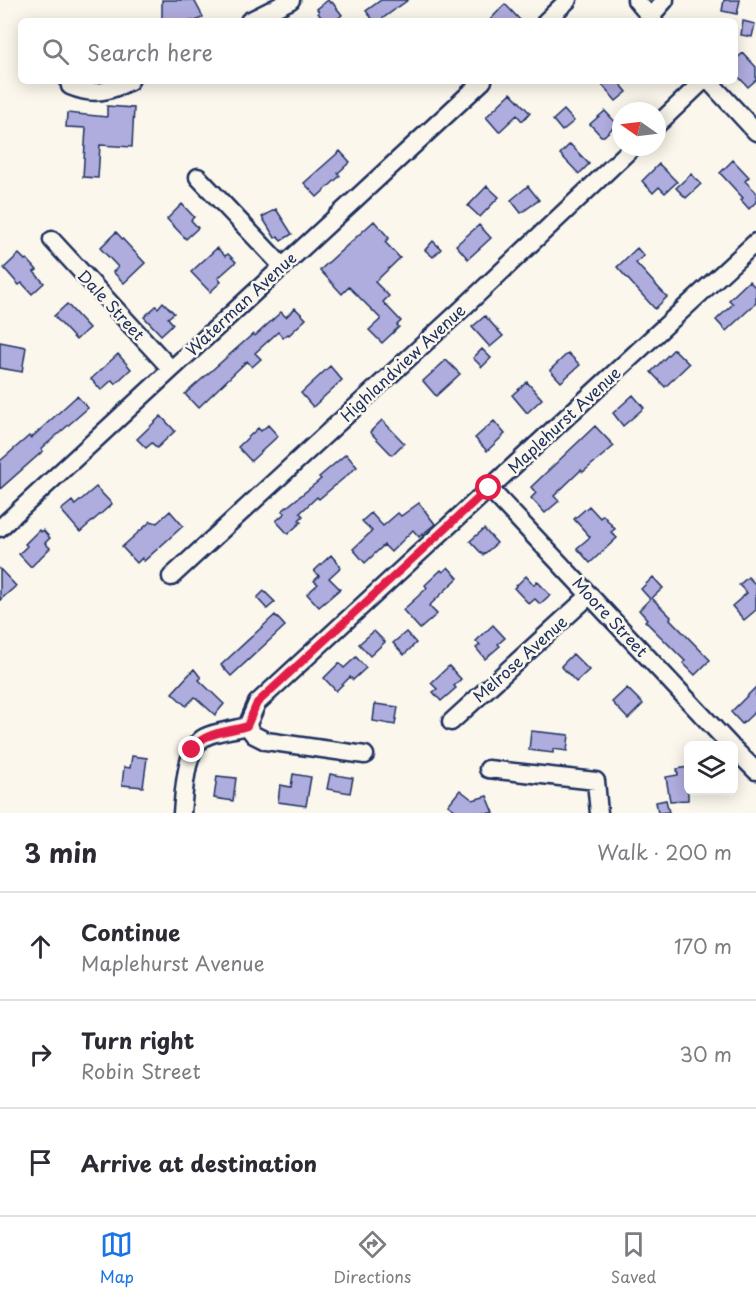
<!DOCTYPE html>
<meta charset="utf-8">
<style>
:root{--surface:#fff;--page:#f7f7f7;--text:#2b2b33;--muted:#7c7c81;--line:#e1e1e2;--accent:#1a73e8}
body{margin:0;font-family:"Playpen Sans",sans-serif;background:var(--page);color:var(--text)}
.controls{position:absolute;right:18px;bottom:18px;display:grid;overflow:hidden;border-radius:9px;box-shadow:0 3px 15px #0003}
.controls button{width:54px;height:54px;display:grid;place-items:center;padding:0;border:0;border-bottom:2px solid var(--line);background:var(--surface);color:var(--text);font:30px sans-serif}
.compass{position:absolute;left:612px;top:102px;width:54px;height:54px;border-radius:50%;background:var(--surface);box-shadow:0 3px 15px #0003;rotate:284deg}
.stop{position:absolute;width:18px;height:18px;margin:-14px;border:4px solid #e11d48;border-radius:50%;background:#fff}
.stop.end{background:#e11d48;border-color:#fff;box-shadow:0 2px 6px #0008}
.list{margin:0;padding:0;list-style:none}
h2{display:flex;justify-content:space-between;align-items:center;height:78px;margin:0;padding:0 24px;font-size:26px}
h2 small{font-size:20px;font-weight:400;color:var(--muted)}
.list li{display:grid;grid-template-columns:39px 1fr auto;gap:18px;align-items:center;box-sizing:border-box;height:108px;padding:0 24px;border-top:2px solid var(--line)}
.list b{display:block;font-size:22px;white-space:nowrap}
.list p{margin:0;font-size:20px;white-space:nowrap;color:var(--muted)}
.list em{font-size:20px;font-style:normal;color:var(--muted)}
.icon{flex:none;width:33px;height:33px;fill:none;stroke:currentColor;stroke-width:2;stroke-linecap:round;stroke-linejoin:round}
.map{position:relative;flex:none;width:756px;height:813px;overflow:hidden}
.search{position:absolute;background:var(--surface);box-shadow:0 3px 15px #0003;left:18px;right:18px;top:18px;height:66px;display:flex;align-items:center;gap:15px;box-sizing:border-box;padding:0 21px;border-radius:9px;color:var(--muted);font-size:22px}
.sheet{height:402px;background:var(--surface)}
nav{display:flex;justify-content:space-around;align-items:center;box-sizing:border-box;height:84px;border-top:2px solid var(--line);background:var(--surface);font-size:16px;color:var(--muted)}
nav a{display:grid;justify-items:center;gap:3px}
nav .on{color:var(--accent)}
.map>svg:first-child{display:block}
.building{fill:#afacde;stroke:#1b2f5e;stroke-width:1.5}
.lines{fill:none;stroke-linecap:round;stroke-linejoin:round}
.minor-casing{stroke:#1b2f5e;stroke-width:21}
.minor{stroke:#fbf7ec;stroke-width:16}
.route{stroke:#e11d48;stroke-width:8}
.labels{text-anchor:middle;stroke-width:5;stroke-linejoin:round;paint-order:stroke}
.street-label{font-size:16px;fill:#1b2f5e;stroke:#fbf7ec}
</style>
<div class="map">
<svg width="756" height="813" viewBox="0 0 756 813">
<rect width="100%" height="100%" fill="#fbf7ec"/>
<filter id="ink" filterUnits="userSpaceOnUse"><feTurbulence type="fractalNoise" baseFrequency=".0167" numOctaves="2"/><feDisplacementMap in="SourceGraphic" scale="12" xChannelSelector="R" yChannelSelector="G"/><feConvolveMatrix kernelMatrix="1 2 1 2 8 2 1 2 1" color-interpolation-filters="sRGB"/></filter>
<g filter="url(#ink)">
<path class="building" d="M162,0H194L203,17L196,21H162Z
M328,0L330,3L332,2L342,15L335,21H324L318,13L319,12L317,9Z
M381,0H408L379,21H374L366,11Z
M724,0H740L737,14L722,11Z
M505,4L521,21H489Z
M743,21L755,24L752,37L741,35Z
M743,53L756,67V80L748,87L735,73V60Z
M599,81H618L627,92L616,101Z
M511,93L530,113L522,121L517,115L499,132L486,117Z
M107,106L134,108L132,147L100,145L98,178L83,177L86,128L66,127L67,113L107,117Z
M564,110L574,121L562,131L553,120Z
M605,111L617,124L604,136H601L590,124Z
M570,144L589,164L579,174L560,154Z
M340,151L350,162L338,173L340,176L317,197L304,183Z
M733,160L749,177L745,181L756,192V202L749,209L741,200L743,198L720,173Z
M659,164L677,182L665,193L659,187L653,193L642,181Z
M691,174L701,184L686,198L676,188Z
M487,186L499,197L480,217L468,206Z
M528,186L539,200L521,213L511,200Z
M182,204L194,217L191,220L198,228L186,239L167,219Z
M276,209L292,234L281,241L278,236L275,238L262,217Z
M374,221L389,238L385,242L400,258L375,282L389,296L383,302L401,321L397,325L399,327L382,343L369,330L381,319L349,287L342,294L320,270Z
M479,225L491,238L468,259L456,245Z
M116,232L145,263L124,283L113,272L118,267L100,248Z
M433,241L441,249L433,257L425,250Z
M217,248L225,256L228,254L236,262L218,278L221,282L210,292L191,272Z
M637,248L644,256L636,263L667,297L655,309L617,267Z
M19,254L25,260L27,259L37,270L34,272L44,283L32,294L22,283L19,285L4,268Z
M749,281L756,288V303L726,331L716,320L733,304L729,300Z
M163,302L174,313L168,318L173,324L161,335L144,317L156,306L158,308Z
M67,304L89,328L76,340L54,316Z
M295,308L306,319L289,335L288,334L283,338L278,332L255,353L261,359L252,367L247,361L198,408L185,394L253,334L255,336L281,312L286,317Z
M485,316L503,336L490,347L472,327Z
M0,342L26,347L22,372L0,368Z
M482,349L491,358L482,367L473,358Z
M674,349L689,364L665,387L651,372Z
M568,353L580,365L561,382L550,370Z
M118,354L131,369L115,384L112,380L101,390L91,379Z
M446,360L460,374L436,396L423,381Z
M330,366L342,380L313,407L301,393Z
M527,382L542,399L527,413L512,395Z
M633,395L644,408L623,426L613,413Z
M77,396L88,408L41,449L43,451L0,489V461L29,436L31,438Z
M161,416L175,431L157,448L152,443L146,448L137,439Z
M382,420L404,443L392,455L370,432Z
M494,421L505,434L487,451L475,438Z
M268,425L278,436L251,461L238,447L258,428L261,431Z
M595,426L614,446L583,472L581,470L554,496L559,501L545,513L531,498L536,493L531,487Z
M346,454L357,467L319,499L317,497L300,513L303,516L299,520L301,522L288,534L276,521L285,513L282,511L321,479L319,477Z
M96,487L112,504L80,532L61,510L72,501L75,505Z
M419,503L435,524L419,537L413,530L391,552L384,545L365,563L353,549L372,531L362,521L371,513L383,526L398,513L401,516Z
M589,506L600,518L603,515L615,529L611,532L617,538L590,563L577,548L590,537L574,519Z
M170,511L183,526L144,561L142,558L137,563L122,547L151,521L157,523Z
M484,529L497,543L483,555L470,541Z
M39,530L41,532L43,530L50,538L45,543L50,548L31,567L19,554L27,546L25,544Z
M331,555L341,567L329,578L340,589L319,607L307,594L318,584L314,581L319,576L314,571Z
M448,567L458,578L429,606L437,614L420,629L403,610L427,588L425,585L441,570L443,572Z
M0,569L16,586L0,600Z
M526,576L534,585L537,581L550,595L540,604L535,599L529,604L514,588Z
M653,577L663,588L652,598L671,617L670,619L710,660L695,675L683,663L685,661L645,621L647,619L639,610L650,599L641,589Z
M748,577L756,585V610L744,620L732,606L747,593L739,585Z
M264,591L275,602L267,609L257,598Z
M275,615L285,626L231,676L221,665Z
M493,625L505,638L498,644L500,646L485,659L476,648L480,645L476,641Z
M374,631L385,642L370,656L359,644Z
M406,632L416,643L404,655L393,643Z
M573,654L589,670L576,682L561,666Z
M356,657L366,668L353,680L350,677L336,691L324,678L339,663L344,668Z
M449,666L461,679L454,686L456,688L441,701L433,692L437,689L431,683Z
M194,669L201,678L199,680L224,704L215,715L195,697L186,706L172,693Z
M756,687V711L742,724L731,712Z
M627,688L643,704L628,719L612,702Z
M375,704L398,707L395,725L373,721Z
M531,731L569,735L567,751L553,749V753L529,750Z
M132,756L147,758L143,787L122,785L124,767L130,768Z
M688,767V800L670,801L666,777L678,775L677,769Z
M293,774L311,777L306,806L278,802L280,785L291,787Z
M330,774L353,778L350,793L327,789Z
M217,776L236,778L233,801L214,798Z
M460,790L473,800L487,796L494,813H459L448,805Z
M666,800L669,812L658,813L656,802Z"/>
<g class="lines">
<defs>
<path id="minor" d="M636,0L654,21
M650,17L665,0
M249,21L291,0
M546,21L568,0
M69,81L70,86C94,96 108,92 130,81
M709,81L756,132
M657,125L703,81
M198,177L283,267
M52,240L171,369
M489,488L731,746
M0,528L483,81
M171,577L463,308L633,147
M451,722L590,595
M247,726L257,703L756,242
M247,726L254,735L266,741L365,755
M734,749L756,771
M488,769L596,781L599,813
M182,813C184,793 185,747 205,737C216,731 234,730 247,726"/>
</defs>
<use href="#minor" class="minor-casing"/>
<use href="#minor" class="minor"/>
</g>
</g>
<g class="lines" filter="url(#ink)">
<path class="route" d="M192,750C201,732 229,732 247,726L257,703L489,488"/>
</g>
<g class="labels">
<g class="street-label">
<text transform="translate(241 304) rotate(-43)" y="6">Waterman Avenue</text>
<text transform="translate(111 305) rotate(47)" y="6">Dale Street</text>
<text transform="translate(403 363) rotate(-43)" y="6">Highlandview Avenue</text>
<text transform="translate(564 420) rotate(-43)" y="6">Maplehurst Avenue</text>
<text transform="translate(610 617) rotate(47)" y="6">Moore Street</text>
<text transform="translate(520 659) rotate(-42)" y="6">Melrose Avenue</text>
</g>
</g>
</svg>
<div class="controls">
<button><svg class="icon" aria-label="layers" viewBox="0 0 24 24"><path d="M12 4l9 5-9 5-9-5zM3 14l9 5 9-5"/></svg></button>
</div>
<svg class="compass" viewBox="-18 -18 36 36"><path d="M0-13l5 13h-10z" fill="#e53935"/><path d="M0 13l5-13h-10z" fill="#7c7c81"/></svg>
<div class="stop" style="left:489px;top:488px"></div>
<div class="stop end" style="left:192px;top:750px"></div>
<div class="search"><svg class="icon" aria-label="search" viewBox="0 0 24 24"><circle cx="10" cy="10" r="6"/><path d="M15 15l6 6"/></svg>Search here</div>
</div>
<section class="sheet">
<h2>3 min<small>Walk · 200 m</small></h2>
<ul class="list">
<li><svg class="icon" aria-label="ahead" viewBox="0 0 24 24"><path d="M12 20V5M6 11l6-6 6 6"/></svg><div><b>Continue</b><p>Maplehurst Avenue</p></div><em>170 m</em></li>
<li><svg class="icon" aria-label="right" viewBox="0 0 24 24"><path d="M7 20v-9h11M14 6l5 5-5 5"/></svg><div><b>Turn right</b><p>Robin Street</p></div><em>30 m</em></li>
<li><svg class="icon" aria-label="arrive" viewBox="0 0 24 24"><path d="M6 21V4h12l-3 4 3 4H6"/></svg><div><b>Arrive at destination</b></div></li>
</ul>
</section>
<nav>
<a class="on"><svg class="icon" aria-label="map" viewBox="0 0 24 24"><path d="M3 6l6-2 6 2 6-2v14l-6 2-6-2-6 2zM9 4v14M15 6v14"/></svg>Map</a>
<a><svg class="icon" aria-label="directions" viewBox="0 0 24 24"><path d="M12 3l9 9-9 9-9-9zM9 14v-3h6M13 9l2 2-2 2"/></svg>Directions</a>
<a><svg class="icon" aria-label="saved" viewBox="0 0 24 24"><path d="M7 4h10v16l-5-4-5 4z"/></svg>Saved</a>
</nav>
